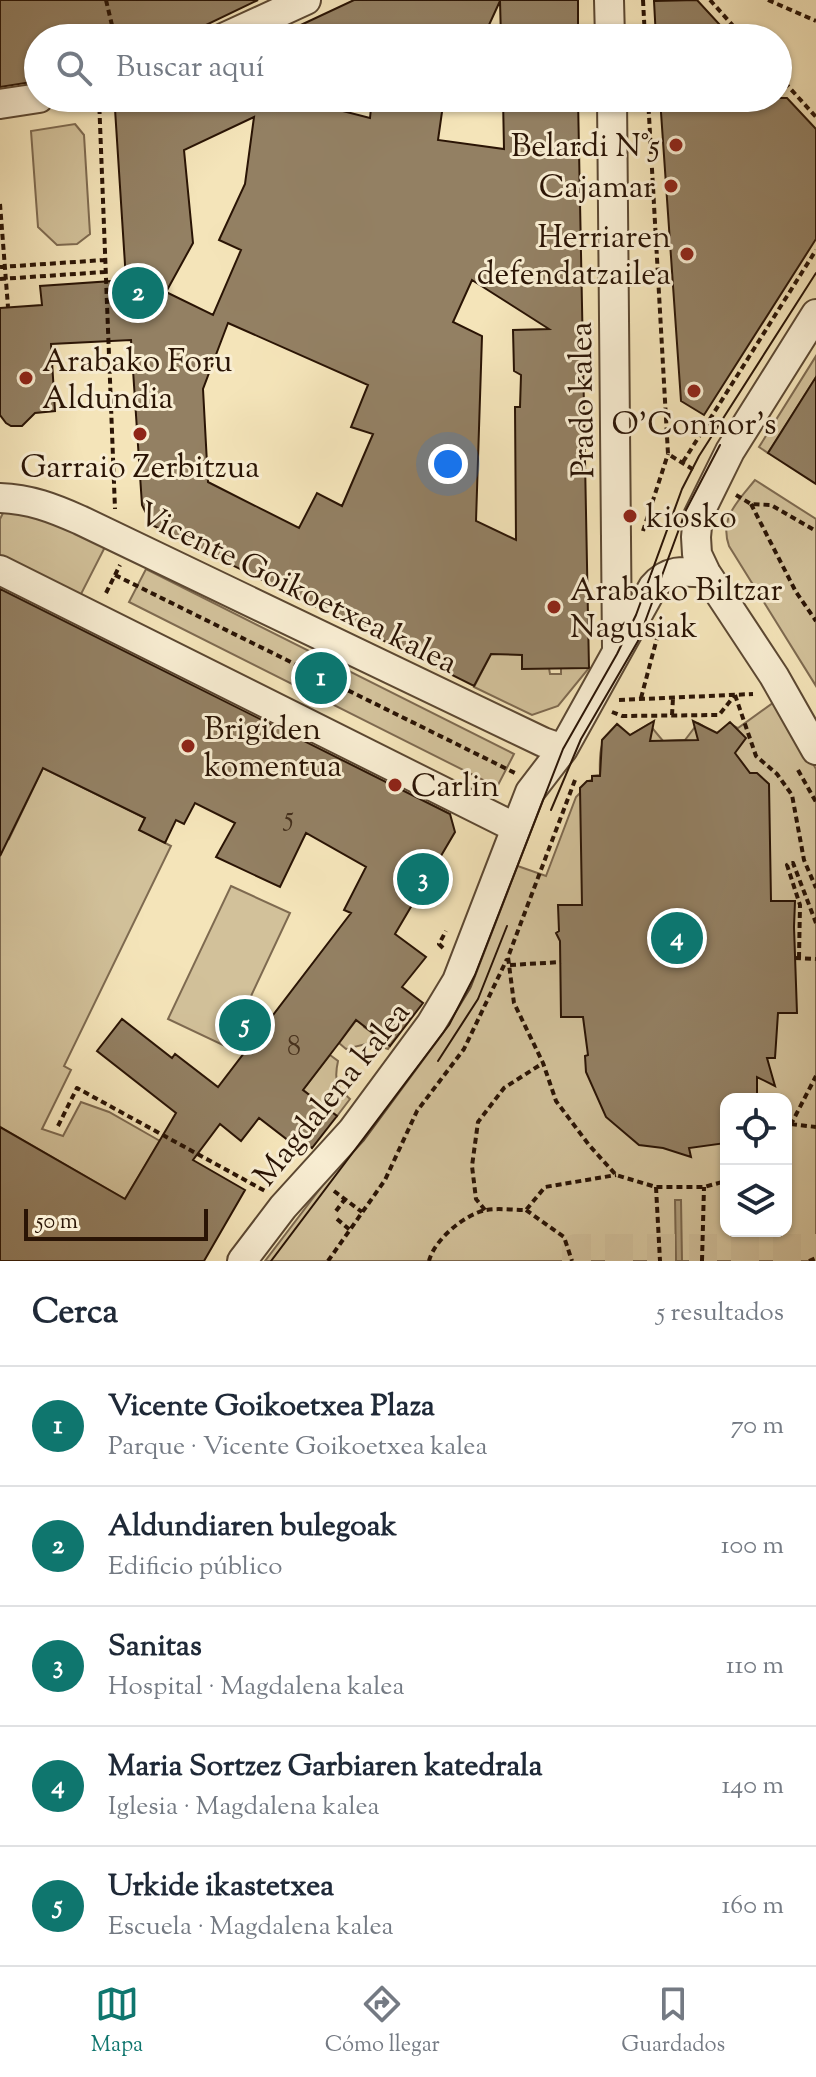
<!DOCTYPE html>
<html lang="es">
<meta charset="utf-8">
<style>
:root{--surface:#fff;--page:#f2f2f3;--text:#1f2937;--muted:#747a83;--line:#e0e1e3;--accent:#0f766e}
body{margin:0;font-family:"Sorts Mill Goudy",serif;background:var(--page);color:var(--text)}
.controls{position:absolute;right:24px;bottom:24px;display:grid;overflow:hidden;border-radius:16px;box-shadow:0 2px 6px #0004}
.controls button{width:72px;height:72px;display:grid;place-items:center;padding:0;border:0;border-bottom:2px solid var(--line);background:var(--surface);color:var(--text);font:40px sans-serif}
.scale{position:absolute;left:24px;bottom:20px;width:184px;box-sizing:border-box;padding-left:8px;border:4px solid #2a1405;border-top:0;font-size:22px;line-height:28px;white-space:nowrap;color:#2a1405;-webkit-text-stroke:6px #f8edd2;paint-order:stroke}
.you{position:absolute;left:448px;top:464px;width:28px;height:28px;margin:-20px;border:6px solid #fff;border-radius:50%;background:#1a73e8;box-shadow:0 0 0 12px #1a73e833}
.badge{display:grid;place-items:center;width:52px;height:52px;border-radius:50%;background:var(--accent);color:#fff;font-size:26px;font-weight:700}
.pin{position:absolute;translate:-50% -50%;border:4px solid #fff;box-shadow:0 2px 8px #0006}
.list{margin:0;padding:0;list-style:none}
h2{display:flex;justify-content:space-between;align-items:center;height:104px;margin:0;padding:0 32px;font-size:34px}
h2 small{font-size:26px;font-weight:400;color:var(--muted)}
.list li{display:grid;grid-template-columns:52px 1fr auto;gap:24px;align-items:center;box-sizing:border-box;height:120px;padding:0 32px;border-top:2px solid var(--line)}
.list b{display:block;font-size:30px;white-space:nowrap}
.list p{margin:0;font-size:26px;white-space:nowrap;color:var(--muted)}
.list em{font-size:26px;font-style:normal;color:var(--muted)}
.icon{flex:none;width:44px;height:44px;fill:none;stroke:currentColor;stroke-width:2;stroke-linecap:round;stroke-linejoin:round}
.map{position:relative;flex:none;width:816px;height:1261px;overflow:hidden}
.search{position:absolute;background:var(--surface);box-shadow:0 2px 6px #0004;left:24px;right:24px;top:24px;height:88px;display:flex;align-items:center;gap:20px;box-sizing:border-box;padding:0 28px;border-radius:44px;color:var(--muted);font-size:30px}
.sheet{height:704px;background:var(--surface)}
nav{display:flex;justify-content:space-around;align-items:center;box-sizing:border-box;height:112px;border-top:2px solid var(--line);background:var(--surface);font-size:22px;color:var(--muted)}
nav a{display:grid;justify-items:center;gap:4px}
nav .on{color:var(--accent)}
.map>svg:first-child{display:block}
.green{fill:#d2c19a;stroke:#7e6a50;stroke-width:2;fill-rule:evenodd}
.water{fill:#af9d7c;stroke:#7a664c;stroke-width:2}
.building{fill:#938063;stroke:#2a1405;stroke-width:2;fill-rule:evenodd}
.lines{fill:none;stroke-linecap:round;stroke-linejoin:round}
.minor-tunnel{stroke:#ccba95;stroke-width:28;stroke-dasharray:28 14;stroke-linecap:butt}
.minor-casing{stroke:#5c4832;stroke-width:32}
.path{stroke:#2a1405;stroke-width:4;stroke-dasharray:6 4;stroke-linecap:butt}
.minor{stroke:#f8edd2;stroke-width:28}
.tram{stroke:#2a1405;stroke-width:2}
.poi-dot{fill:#8f2418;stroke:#f8edd2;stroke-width:3}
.labels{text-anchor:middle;stroke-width:6;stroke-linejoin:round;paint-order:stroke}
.number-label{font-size:28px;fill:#442f1c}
.poi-label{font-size:32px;fill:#2a1405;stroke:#f8edd2;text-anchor:start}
.street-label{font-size:32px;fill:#2a1405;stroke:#f8edd2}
</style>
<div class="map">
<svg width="816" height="1261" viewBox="0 0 816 1261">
<rect width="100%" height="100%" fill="#f4e4b9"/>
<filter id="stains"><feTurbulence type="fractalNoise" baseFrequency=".0025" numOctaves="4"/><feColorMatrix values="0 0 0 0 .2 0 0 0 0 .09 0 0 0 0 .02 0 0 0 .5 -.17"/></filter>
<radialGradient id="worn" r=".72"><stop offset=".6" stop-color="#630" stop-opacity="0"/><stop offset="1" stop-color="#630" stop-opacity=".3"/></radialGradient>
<path class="green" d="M75,124L84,135L90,234L77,244L57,245L38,227L31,131Z
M816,356V377L768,453L759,447Z
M755,480L816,519V686L729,546C719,518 738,501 755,480Z
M5,509H21L107,543L78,600L0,558V519Z
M487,565L516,651L522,655V668H549L550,674H561V668H589L558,706L532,715L474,687L491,654Z
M146,569L514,754L497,787L129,602Z
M777,700L816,769V1261H265L329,1177L512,864L546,876L576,797L580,793V788L588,785V781L592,780V776L600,775C599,750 600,738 618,725L627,737L649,724L663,741L685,740L698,723L703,726L702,729L720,736L729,723L738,728ZM726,1099H786V1231H726Z
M43,768L145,818L140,830L171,846L64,1066L71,1070L42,1129L63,1136L81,1102L109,1112L160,1141L125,1199L0,1127V835L9,839Z
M231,886L290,913L227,1047L168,1019Z
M361,1014L364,1027L390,1046L388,1049L370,1043L346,1049L339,1043Z
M330,1055L338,1061C334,1079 336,1087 350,1099L337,1116L303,1090Z"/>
<path class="water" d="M675,1200H681L682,1261H676Z"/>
<path class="building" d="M0,0H258L179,38H38V81L0,87Z
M354,0H578V38H501L500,1L483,38H273Z
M697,0L732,38H656L654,1Z
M138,98H328L327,107L370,118L372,98H444L438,140L504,149L503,98H578L589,668L522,669V655L491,654L474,686L152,525L142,505L131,340L51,344L55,411L35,413L22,426H11L6,423L0,415V308L42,305L40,286L126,280L115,109ZM254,117L245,184L219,240L241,250L213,315L166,292L193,243L184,150ZM472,280L549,329L513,330L514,371L521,375L520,407H515L516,540L476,521L482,336L453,322ZM228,323L368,385L351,427L373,434L342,506L317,493L299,528L208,482L203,389Z
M660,98H787L816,129V239L704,415L681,401Z
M816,377V484L768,453Z
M0,589L450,814L455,832L395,934L426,957L402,987L423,1003L390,1046L356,1020L339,1043L303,1090L337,1116L312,1148L307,1144L302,1151L259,1118L241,1141L220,1124L193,1160L245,1190L204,1261H0V1127L125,1199L176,1113L97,1051L122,1019L172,1058L175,1054L218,1087L351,913L344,910L366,867L306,833L280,887L216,857L235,823L195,803L184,824L176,820L165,843L139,830L145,818L43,768L0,856Z
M654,721L650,741L698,740L693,721L717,733L730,722L746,738L735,753L750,773H757L769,784L771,901H795L794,927L797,1013H778L775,1058H767L775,1086L757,1077V1099H726V1143L689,1148L691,1157L663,1148L639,1145L606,1117L586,1072L585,1056L588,1055L583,1017H561L560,941L556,933L559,931L558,905H582L580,788L587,781H592V776H600L602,740L617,724L630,735Z"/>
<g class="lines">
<path class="minor-tunnel" d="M576,1261V1248H816"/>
<defs>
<path id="minor" d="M609,0L610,38
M223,38L306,0
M612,98L617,649
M0,104L39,98
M816,314L730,451L698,516L696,537L697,554L706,573L774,676L816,750
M0,498C30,499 53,508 80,520L543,742L563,749
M0,570L516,828
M242,1261L283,1207L352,1131L431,1024L457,981L530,792L563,749L653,587C668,569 684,571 706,573"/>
</defs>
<use href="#minor" class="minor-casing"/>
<path class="path" d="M106,0L115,38
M643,0L645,38
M710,0L744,38
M768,0L816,21
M778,75L816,117
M99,98L115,509
M648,98L668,454L694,470
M0,204L8,307
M0,267L105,260
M0,279L105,272
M683,462L816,250
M736,495L751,504L771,505L816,531
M751,504L796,592L816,621
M643,531L668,454
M115,575L515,773
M106,593L120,565
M735,695L756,756L777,774L792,795L804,860L816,888
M641,698L657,638
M619,700L753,694
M612,712L622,716L719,715L735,695
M672,715L673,698
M798,770L816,802
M575,780L508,957L514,1003L543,1063L556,1101L589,1145L616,1175L656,1187H704L726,1181
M443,948L439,944L446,931
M795,958L816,959
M799,958L800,905L787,865L793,863L816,923
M510,965L561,962
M791,1124L816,1127
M58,1126L77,1088L265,1191
M786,1134L816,1076
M656,1187L660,1261
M334,1191L362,1212
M485,1210L476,1199L472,1166L478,1122L504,1088L543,1063
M526,1210L564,1237L572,1261
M336,1211L345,1199
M337,1219L350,1230
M328,1261L385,1180L417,1111L464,1049L507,959
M429,1261C434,1240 465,1214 486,1210C498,1208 513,1210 526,1210L545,1187L616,1175
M702,1261L704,1187
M809,1261L816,1258"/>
<use href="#minor" class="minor"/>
<path class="tram" d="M551,810L581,739L638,641L686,510L720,445
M438,1061L478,999L507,926
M271,1261L449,1025L475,975L563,749L617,654L636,615L682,489L699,456L816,273"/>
</g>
<g class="poi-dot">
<circle cx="676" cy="145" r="8"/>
<circle cx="671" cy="186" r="8"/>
<circle cx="687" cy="254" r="8"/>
<circle cx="26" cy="378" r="8"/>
<circle cx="694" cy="391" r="8"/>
<circle cx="140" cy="434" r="8"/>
<circle cx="630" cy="516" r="8"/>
<circle cx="554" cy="607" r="8"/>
<circle cx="188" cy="746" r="8"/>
<circle cx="395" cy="785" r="8"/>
</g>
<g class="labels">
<g class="number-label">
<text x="289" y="825">5</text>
<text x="294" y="1055">8</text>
</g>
<g class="poi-label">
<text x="660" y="156" text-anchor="end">Belardi N°5</text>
<text x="655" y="197" text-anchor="end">Cajamar</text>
<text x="671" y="247" text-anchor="end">Herriaren<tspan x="671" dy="37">defendatzailea</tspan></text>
<text x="42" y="371">Arabako Foru<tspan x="42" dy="37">Aldundia</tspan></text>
<text x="694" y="434" text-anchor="middle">O'Connor's</text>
<text x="140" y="477" text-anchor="middle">Garraio Zerbitzua</text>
<text x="646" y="527">kiosko</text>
<text x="570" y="600">Arabako Biltzar<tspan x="570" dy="37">Nagusiak</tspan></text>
<text x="204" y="739">Brigiden<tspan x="204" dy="37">komentua</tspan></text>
<text x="411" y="796">Carlin</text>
</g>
<g class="street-label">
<text transform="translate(581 400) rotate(-91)" y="11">Prado kalea</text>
<text transform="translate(298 587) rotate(26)" y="11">Vicente Goikoetxea kalea</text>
<text transform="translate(331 1093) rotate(-51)" y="11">Magdalena kalea</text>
</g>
</g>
<rect width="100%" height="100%" filter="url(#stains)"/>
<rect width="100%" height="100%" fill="url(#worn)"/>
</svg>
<div class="controls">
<button><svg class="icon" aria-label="locate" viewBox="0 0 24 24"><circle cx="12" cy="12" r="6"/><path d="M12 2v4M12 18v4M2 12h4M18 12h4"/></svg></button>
<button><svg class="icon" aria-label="layers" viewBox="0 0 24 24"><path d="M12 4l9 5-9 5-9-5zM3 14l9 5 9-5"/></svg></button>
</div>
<div class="scale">50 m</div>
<div class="you"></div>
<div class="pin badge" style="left:321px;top:678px">1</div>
<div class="pin badge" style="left:138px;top:293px">2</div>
<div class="pin badge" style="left:423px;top:879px">3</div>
<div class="pin badge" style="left:677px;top:938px">4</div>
<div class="pin badge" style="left:245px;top:1025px">5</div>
<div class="search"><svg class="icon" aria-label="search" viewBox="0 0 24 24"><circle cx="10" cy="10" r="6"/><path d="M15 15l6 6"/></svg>Buscar aquí</div>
</div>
<section class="sheet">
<h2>Cerca<small>5 resultados</small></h2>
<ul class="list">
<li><span class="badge">1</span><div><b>Vicente Goikoetxea Plaza</b><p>Parque · Vicente Goikoetxea kalea</p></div><em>70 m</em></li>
<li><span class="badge">2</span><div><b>Aldundiaren bulegoak</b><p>Edificio público</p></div><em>100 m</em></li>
<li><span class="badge">3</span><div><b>Sanitas</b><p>Hospital · Magdalena kalea</p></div><em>110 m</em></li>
<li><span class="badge">4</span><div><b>Maria Sortzez Garbiaren katedrala</b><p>Iglesia · Magdalena kalea</p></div><em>140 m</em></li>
<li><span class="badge">5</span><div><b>Urkide ikastetxea</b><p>Escuela · Magdalena kalea</p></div><em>160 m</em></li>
</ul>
</section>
<nav>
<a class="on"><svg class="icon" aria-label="map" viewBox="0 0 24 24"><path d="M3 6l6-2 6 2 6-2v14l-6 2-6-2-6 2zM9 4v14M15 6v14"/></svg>Mapa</a>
<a><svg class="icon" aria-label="directions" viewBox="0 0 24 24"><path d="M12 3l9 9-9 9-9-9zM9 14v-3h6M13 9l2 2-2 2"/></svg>Cómo llegar</a>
<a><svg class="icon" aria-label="saved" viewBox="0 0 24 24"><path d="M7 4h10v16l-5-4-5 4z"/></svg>Guardados</a>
</nav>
